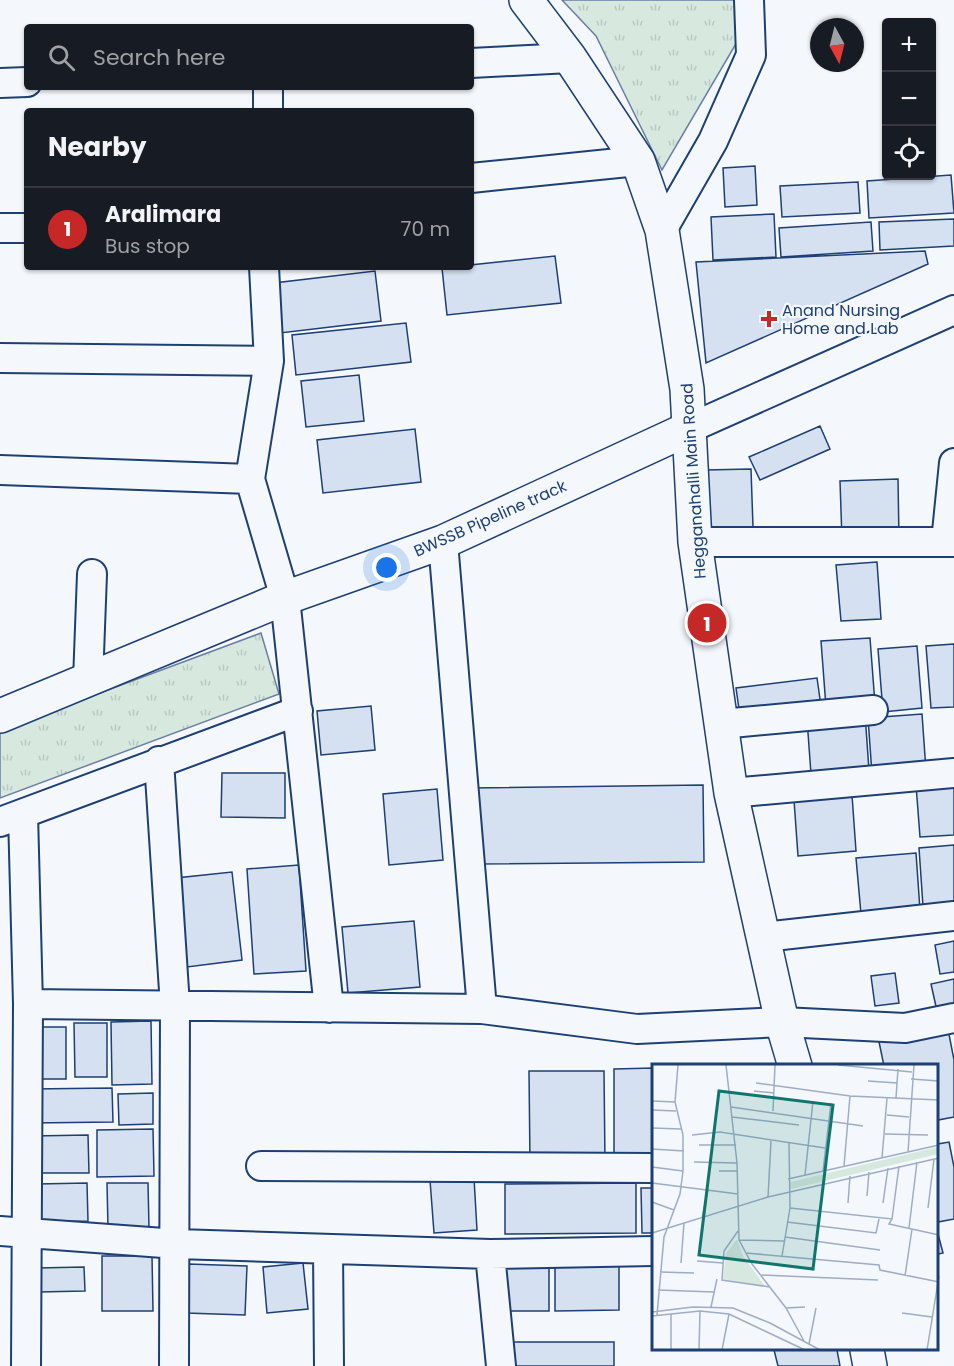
<!DOCTYPE html>
<meta charset="utf-8">
<style>
:root{--surface:#171b24;--page:#242831;--text:#f1f3f6;--muted:#9ea1a6;--line:#363941;--accent:#c62828}
body{margin:0;font-family:Poppins,sans-serif;background:var(--page);color:var(--text)}
.controls{position:absolute;right:18px;top:18px;display:grid;overflow:hidden;border-radius:6px;box-shadow:0 2px 4px #0004}
.controls button{width:54px;height:54px;display:grid;place-items:center;padding:0;border:0;border-bottom:2px solid var(--line);background:var(--surface);color:var(--text);font:30px sans-serif}
.compass{position:absolute;left:810px;top:18px;width:54px;height:54px;border-radius:50%;background:var(--surface);box-shadow:0 2px 4px #0004;rotate:173deg}
.you{position:absolute;left:387px;top:568px;width:21px;height:21px;margin:-15px;border:4px solid #fff;border-radius:50%;background:#1a73e8;box-shadow:0 0 0 9px #1a73e833}
.badge{display:grid;place-items:center;width:39px;height:39px;border-radius:50%;background:var(--accent);color:#fff;font-size:20px;font-weight:700}
.pin{position:absolute;translate:-50% -50%;border:3px solid #fff;box-shadow:0 2px 6px #0006}
.list{margin:0;padding:0;list-style:none}
h2{display:flex;justify-content:space-between;align-items:center;height:78px;margin:0;padding:0 24px;font-size:26px}
h2 small{font-size:20px;font-weight:400;color:var(--muted)}
.list li{display:grid;grid-template-columns:39px 1fr auto;gap:18px;align-items:center;box-sizing:border-box;height:84px;padding:0 24px;border-top:2px solid var(--line)}
.list b{display:block;font-size:22px;white-space:nowrap}
.list p{margin:0;font-size:20px;white-space:nowrap;color:var(--muted)}
.list em{font-size:20px;font-style:normal;color:var(--muted)}
.icon{flex:none;width:33px;height:33px;fill:none;stroke:currentColor;stroke-width:2;stroke-linecap:round;stroke-linejoin:round}
.map{position:relative;flex:none;width:954px;height:1366px;overflow:hidden}
.search{position:absolute;background:var(--surface);box-shadow:0 2px 4px #0004;left:24px;top:24px;width:450px;height:66px;display:flex;align-items:center;gap:15px;box-sizing:border-box;padding:0 21px;border-radius:6px;color:var(--muted);font-size:22px}
.panel{position:absolute;background:var(--surface);box-shadow:0 2px 4px #0004;left:24px;top:108px;width:450px;height:162px;border-radius:6px}
.map>svg:first-child{display:block}
.park{fill:url(#park-tufts);stroke:#687fa3;stroke-width:1.5}
.building{fill:#d5e0f0;stroke:#1d3f73;stroke-width:1.5}
.lines{fill:none;stroke-linecap:round;stroke-linejoin:round}
.minor-casing{stroke:#1d3f73;stroke-width:32}
.tertiary-casing{stroke:#1d3f73;stroke-width:36}
.secondary-casing{stroke:#1d3f73;stroke-width:36}
.minor{stroke:#f4f7fb;stroke-width:28}
.tertiary{stroke:#f4f7fb;stroke-width:33}
.secondary{stroke:#f4f7fb;stroke-width:33}
.poi-dot{fill:#c62828;stroke:#f4f7fb;stroke-width:2}
.labels{text-anchor:middle;stroke-width:4.5;stroke-linejoin:round;paint-order:stroke}
.poi-label{font-size:16px;fill:#1d3f73;stroke:#f4f7fb;text-anchor:start}
.street-label{font-size:16px;fill:#1d3f73;stroke:#f4f7fb}
.inset-road{fill:none;stroke:#9eadc5;stroke-width:1.5}
.view{fill:#0f766e;fill-opacity:0.15;stroke:#0f766e;stroke-width:3}
.inset-edge{fill:none;stroke:#1d3f73;stroke-width:3}
</style>
<div class="map">
<svg width="954" height="1366" viewBox="0 0 954 1366">
<defs>
<pattern id="park-tufts" width="24" height="20" patternUnits="userSpaceOnUse" patternTransform="scale(1.5)"><rect width="24" height="20" fill="#d7e8df"/><path d="M3 7l-1-3M5 7V3M7 7l1-3M15 17l-1-3M17 17v-4M19 17l1-3" fill="none" stroke="#b8c8c3"/></pattern>
</defs>
<rect width="100%" height="100%" fill="#f4f7fb"/>
<path class="park" d="M562,0H736L737,42L662,170L596,36Z
M261,633L279,694L0,798V730Z"/>
<path class="building" d="M755,166L757,205L725,207L723,168Z
M951,175L954,213L869,218L867,181Z
M858,182L860,213L782,217L780,186Z
M774,214L776,257L713,260L711,217Z
M954,219V246L880,250L879,222Z
M871,222L873,251L781,257L779,228Z
M925,251L928,264L706,363L696,262Z
M555,256L561,303L447,315L442,268Z
M375,271L381,321L280,333L274,283Z
M406,323L411,362L296,375L292,335Z
M359,375L364,421L306,427L301,381Z
M820,426L830,449L760,480L749,457Z
M415,429L421,482L323,493L317,440Z
M751,469L753,527L707,529L705,470Z
M898,479L899,539L842,540L840,481Z
M877,562L881,619L841,621L836,565Z
M870,638L875,704L826,707L821,641Z
M954,644V707L931,708L926,646Z
M917,646L922,708L883,712L878,649Z
M817,678L821,706L740,716L736,688Z
M371,706L375,750L321,755L317,711Z
M865,714L869,770L811,774L807,719Z
M922,714L926,770L872,774L868,718Z
M222,773H285V818L221,817Z
M954,782V835L920,837L916,785Z
M703,785L704,862L471,864L470,788Z
M437,789L443,860L389,865L383,794Z
M852,795L856,851L798,856L794,800Z
M954,845V903L923,906L919,848Z
M916,853L920,910L861,914L856,858Z
M299,865L306,971L254,974L247,869Z
M232,872L242,960L187,967L176,878Z
M414,921L420,987L348,993L342,927Z
M954,941V972L940,974L935,945Z
M895,973L899,1003L875,1006L871,976Z
M954,979V1007L937,1011L931,984Z
M151,1021L152,1084L112,1085L111,1022Z
M74,1023H107V1077H75Z
M947,1024L954,1060V1117L938,1120V1066H884L878,1037Z
M39,1027H66V1079H40Z
M654,1068V1156H614V1069Z
M529,1071H604L605,1163L530,1164Z
M112,1088L113,1122L31,1123V1089Z
M153,1093V1124L119,1125L118,1094Z
M153,1129L154,1176L97,1177V1130Z
M88,1135L89,1173H32V1136Z
M949,1142L954,1167V1219L938,1222V1144Z
M474,1178L477,1230L434,1233L430,1180Z
M87,1183L88,1221L38,1222L37,1184Z
M107,1183H148L149,1228H108Z
M636,1183V1233L505,1234V1184Z
M641,1188H654V1233H642Z
M938,1234L943,1253L938,1254Z
M619,1255V1310L555,1311V1256Z
M102,1256H152L153,1311H102Z
M549,1260V1311H502V1261Z
M303,1263L308,1309L267,1313L263,1267Z
M188,1264L247,1266L245,1315L186,1313Z
M84,1267L85,1291L38,1292L37,1268Z
M510,1342H614V1366H510Z
M774,1350H837L840,1366H778Z"/>
<g class="lines">
<defs>
<path id="minor" d="M471,63L570,58
M0,83L27,82
M268,111V87
M471,178L638,161
M0,228H27
M662,230L713,141L751,55L749,0
M264,267L269,361L250,479L285,598L329,1008
M0,358L269,361
M690,428L954,310
M0,470L250,479
M443,542L482,1009
M695,542H954
M946,542L954,463
M88,681L92,574
M721,724L873,710
M159,761L175,1006L174,1366
M731,793L954,773
M23,814L28,1004L26,1366
M0,822L298,711
M764,937L954,916
M28,1004L482,1009L637,1029L782,1022L905,1028L954,1018
M261,1166L654,1168
M0,1231L177,1244L490,1254L654,1251
M328,1249L329,1366
M490,1254L501,1366"/>
<path id="tertiary" d="M0,716L285,598L443,542L690,428"/>
<path id="secondary" d="M526,0L570,58L638,161L662,230L687,389L695,542L731,793L782,1022L795,1066
M867,1350L870,1366"/>
</defs>
<use href="#minor" class="minor-casing"/>
<use href="#tertiary" class="tertiary-casing"/>
<use href="#secondary" class="secondary-casing"/>
<use href="#minor" class="minor"/>
<use href="#tertiary" class="tertiary"/>
<use href="#secondary" class="secondary"/>
</g>
<path class="poi-dot" d="M766 310h6v6h6v6h-6v6h-6v-6h-6v-6h6z"/>
<g class="labels">
<g class="poi-label">
<text x="782" y="316">Anand Nursing<tspan x="782" dy="18">Home and Lab</tspan></text>
</g>
<g class="street-label">
<text transform="translate(693 481) rotate(-94)" y="6">Hegganahalli Main Road</text>
<text transform="translate(490 518) rotate(-24)" y="6">BWSSB Pipeline track</text>
</g>
</g>
<g transform="translate(652 1064)">
<rect width="286" height="286" fill="#f4f7fb"/>
<path d="M286,83V90L139,125L138,118ZM85,175L91,192L113,222L71,215L74,189Z" fill="#d7e8df"/>
<path class="inset-road" d="M74,1L85,99L87,176L100,200L134,244L152,277M186,1L260,8M259,15L287,17M216,17L245,19M104,19L198,32L287,36M102,27L122,29M244,34L246,5M0,37L23,38M79,43L211,62M0,46L24,47M121,47L123,1M235,51L257,53M80,53L147,61M0,64L29,65M233,70L276,71M40,71L68,68L173,84M47,81H84M0,85L32,87M256,88L262,1M230,94L235,34M42,98L85,99M192,102L198,32M0,103L31,107M67,107H86M171,107L179,39M153,111L161,37M136,115L287,81M0,119L86,130M215,132L217,108M116,133L119,77M0,138L22,146M196,139L198,112M231,139L236,104M138,144L240,155L247,102M276,144L282,95M50,154L56,126M240,155L237,160L287,171M135,158L224,169L227,155M257,164L265,98M86,167L72,187L70,216L118,223M0,169L116,133L287,94M133,173L228,186M87,176L132,177M94,189L227,201L228,206L287,218M130,192L138,144L137,79M45,197L71,199M29,199L32,159M8,208L42,209M108,211L226,216M253,212L260,165M6,226L62,228M59,243L65,215M134,244L153,243M0,248L41,243L81,244L118,259L168,286M250,249L280,253M5,251L12,173L28,130L31,107V71L23,38L26,1M0,252L48,247L77,250L153,286M157,280L164,244M19,286V250M47,286L48,247M70,286L77,250M275,286L287,212"/>
<path class="view" d="M67,27L181,41L161,205L47,191Z"/>
<rect width="286" height="286" class="inset-edge"/>
</g>
</svg>
<div class="controls">
<button>+</button>
<button>−</button>
<button><svg class="icon" aria-label="locate" viewBox="0 0 24 24"><circle cx="12" cy="12" r="6"/><path d="M12 2v4M12 18v4M2 12h4M18 12h4"/></svg></button>
</div>
<svg class="compass" viewBox="-18 -18 36 36"><path d="M0-13l5 13h-10z" fill="#e53935"/><path d="M0 13l5-13h-10z" fill="#9ea1a6"/></svg>
<div class="you"></div>
<div class="pin badge" style="left:707px;top:623px">1</div>
<div class="search"><svg class="icon" aria-label="search" viewBox="0 0 24 24"><circle cx="10" cy="10" r="6"/><path d="M15 15l6 6"/></svg>Search here</div>
<section class="panel">
<h2>Nearby<small></small></h2>
<ul class="list">
<li><span class="badge">1</span><div><b>Aralimara</b><p>Bus stop</p></div><em>70 m</em></li>
</ul>
</section>
</div>
